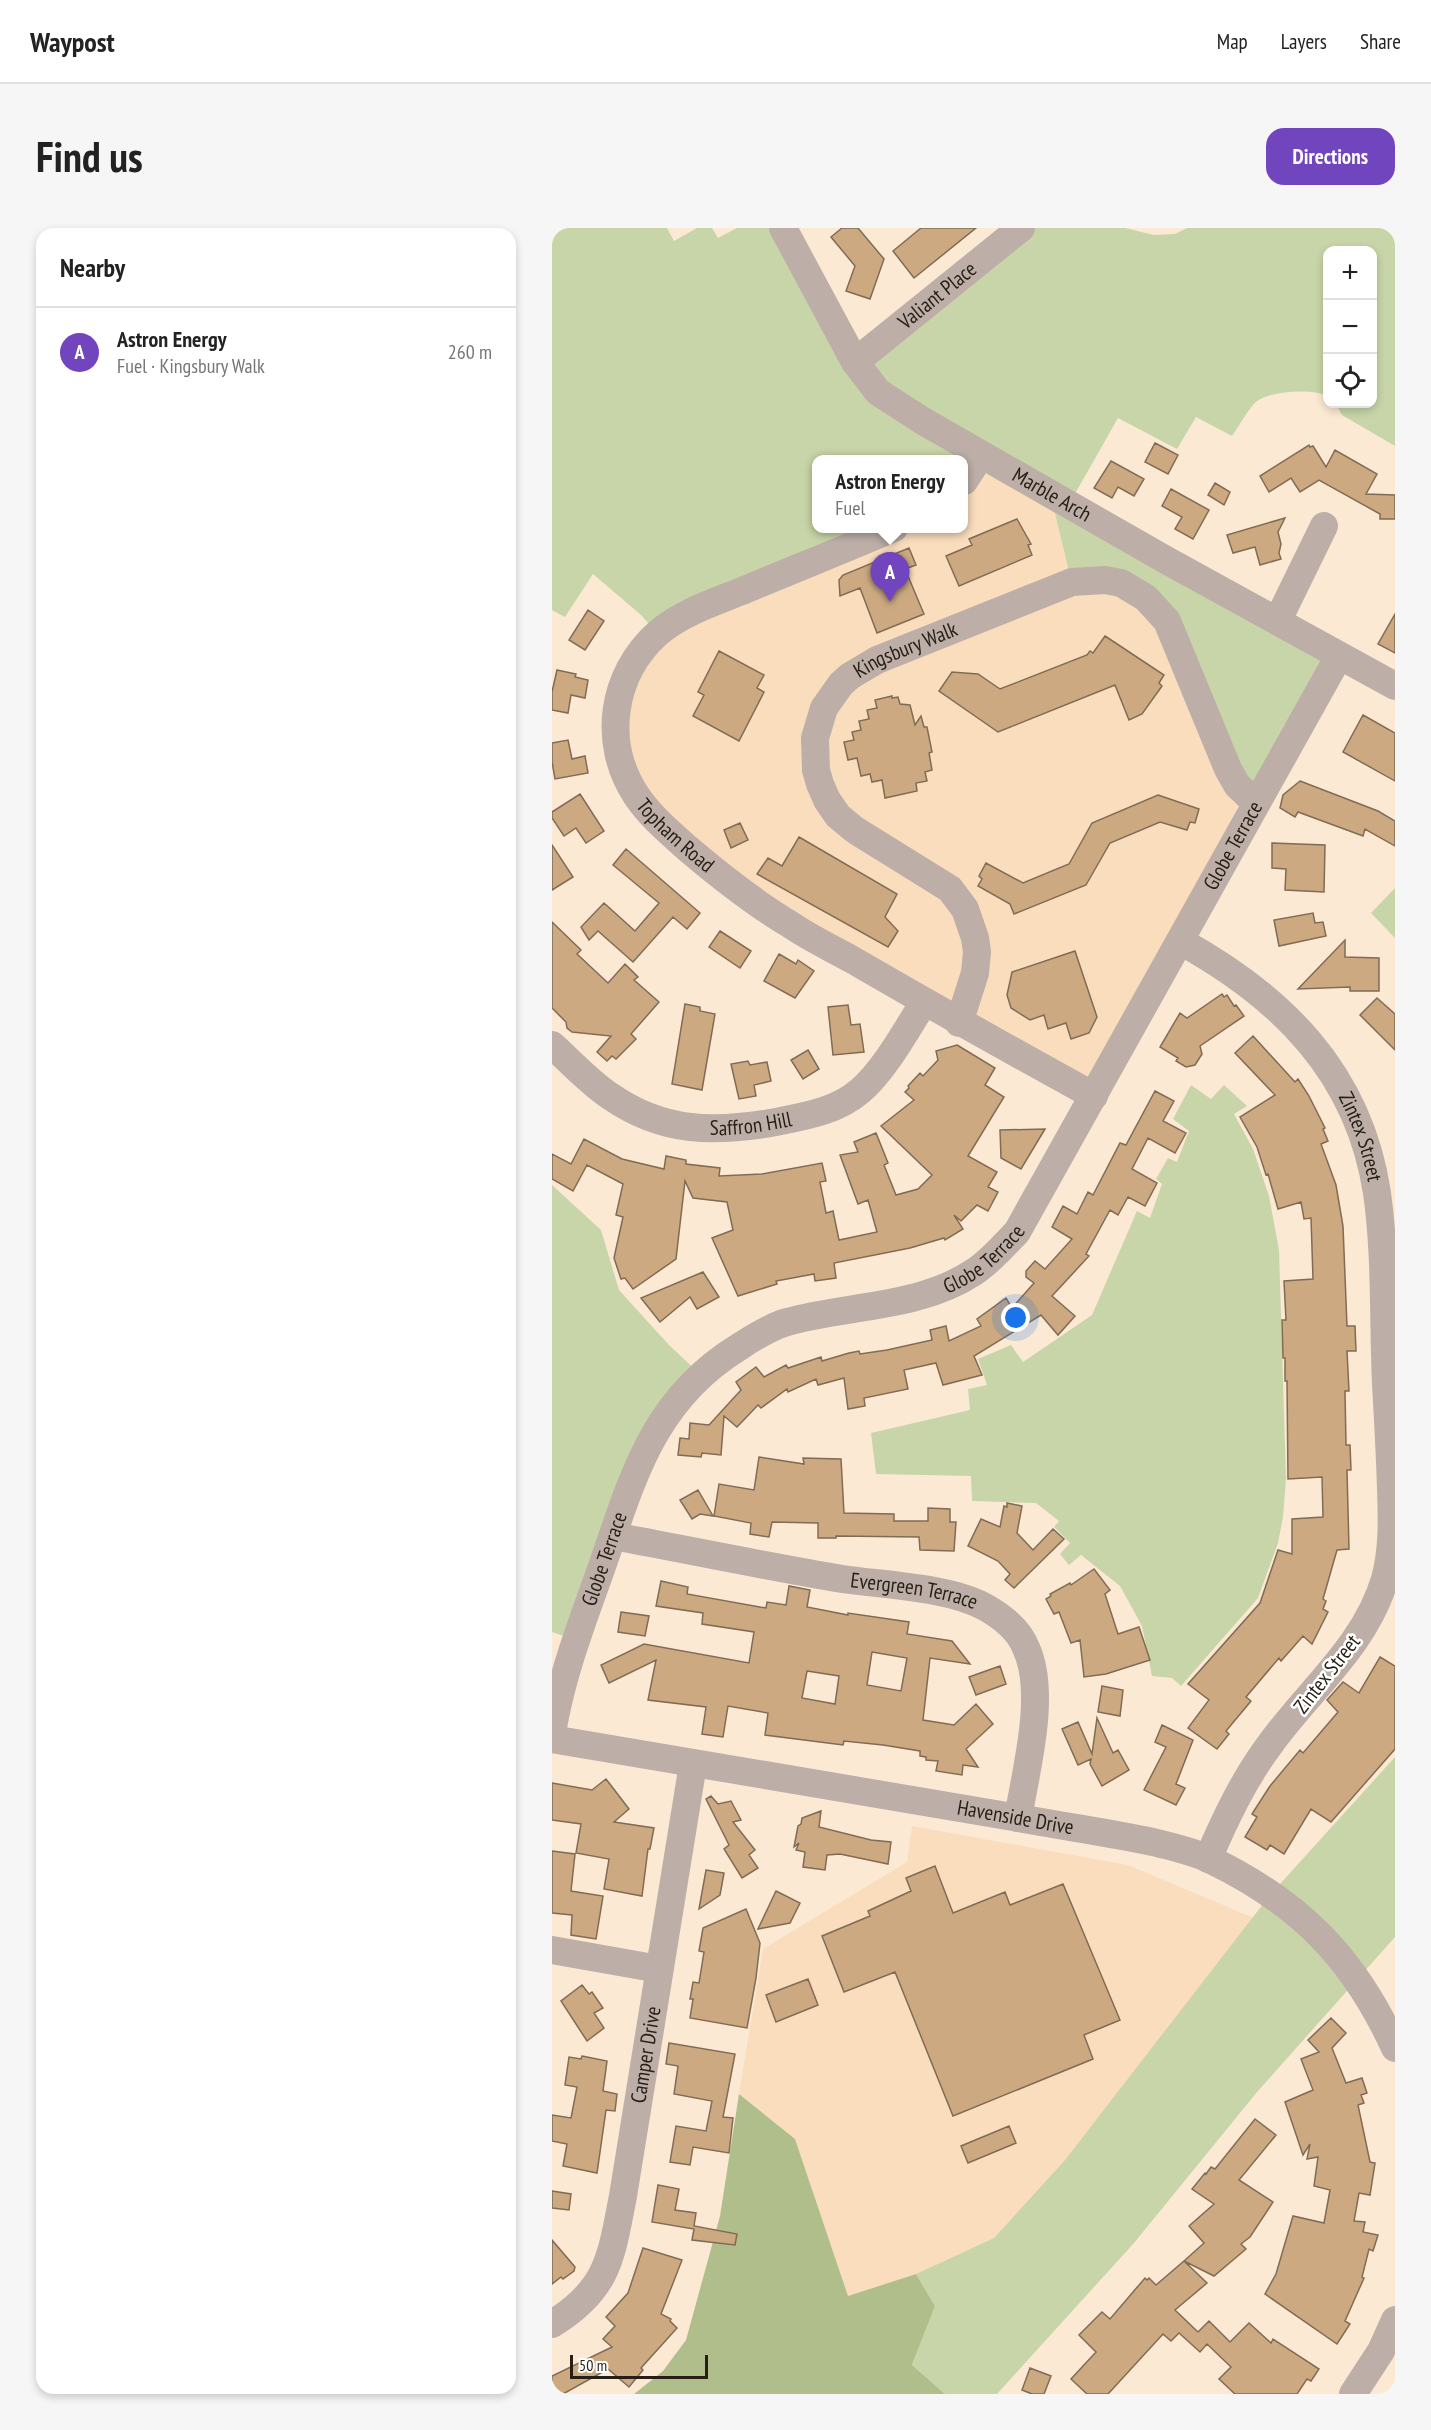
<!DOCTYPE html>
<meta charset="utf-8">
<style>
:root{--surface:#fff;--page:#f6f6f6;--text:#222;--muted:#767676;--line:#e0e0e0;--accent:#7045bd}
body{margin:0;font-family:"PT Sans Narrow",sans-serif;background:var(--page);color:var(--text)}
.controls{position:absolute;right:18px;top:18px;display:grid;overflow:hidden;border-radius:12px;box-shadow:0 3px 9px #0003}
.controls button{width:54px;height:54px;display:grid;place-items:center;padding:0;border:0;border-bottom:2px solid var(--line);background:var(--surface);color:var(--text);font:30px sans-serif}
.scale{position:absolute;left:18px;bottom:15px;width:138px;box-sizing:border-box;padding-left:6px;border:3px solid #271f15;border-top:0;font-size:16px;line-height:21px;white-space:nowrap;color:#271f15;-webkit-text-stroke:4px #fff;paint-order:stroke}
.you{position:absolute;left:464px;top:1090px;width:21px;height:21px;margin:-15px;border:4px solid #fff;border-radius:50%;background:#1a73e8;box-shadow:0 0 0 9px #1a73e833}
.badge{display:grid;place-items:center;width:39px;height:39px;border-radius:50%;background:var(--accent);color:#fff;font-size:20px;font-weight:700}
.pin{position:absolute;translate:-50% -50px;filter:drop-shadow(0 2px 3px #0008)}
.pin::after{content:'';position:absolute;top:32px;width:21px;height:18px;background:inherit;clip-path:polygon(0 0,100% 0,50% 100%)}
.popup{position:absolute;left:260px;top:227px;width:156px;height:78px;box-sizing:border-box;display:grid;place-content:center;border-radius:12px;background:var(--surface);filter:drop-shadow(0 2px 4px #0005);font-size:20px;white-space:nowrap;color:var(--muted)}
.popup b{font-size:22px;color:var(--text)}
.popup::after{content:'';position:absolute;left:50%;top:100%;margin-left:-12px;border:12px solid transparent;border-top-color:var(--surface)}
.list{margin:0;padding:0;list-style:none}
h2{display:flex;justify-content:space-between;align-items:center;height:78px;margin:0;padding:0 24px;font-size:26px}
h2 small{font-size:20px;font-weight:400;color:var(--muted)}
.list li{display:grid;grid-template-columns:39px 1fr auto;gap:18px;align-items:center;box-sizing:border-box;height:90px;padding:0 24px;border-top:2px solid var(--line)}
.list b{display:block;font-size:22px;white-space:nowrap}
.list p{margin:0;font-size:20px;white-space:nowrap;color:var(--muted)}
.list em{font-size:20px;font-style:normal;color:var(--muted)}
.icon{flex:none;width:33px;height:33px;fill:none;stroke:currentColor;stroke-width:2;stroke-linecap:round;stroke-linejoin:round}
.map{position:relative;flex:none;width:843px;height:2166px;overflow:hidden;border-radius:18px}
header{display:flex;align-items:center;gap:36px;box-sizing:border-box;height:84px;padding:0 30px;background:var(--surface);border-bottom:2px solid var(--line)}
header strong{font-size:28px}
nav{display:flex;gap:33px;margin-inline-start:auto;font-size:21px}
.intro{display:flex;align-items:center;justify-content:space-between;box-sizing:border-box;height:144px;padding:0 36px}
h1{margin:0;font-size:42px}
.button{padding:15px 27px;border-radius:18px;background:var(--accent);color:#fff;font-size:21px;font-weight:700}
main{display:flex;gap:36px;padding:0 36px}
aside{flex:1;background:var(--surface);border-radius:18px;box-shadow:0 3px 9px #0003}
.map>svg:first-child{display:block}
.built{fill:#faddbd}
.green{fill:#c8d5a8}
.forest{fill:#b0be8c}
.building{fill:#cca980;stroke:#806c55;stroke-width:1.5;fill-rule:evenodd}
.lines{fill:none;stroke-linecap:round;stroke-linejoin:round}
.minor{stroke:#bdafa8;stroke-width:28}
.labels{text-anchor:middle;stroke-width:5;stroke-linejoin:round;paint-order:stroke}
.street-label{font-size:21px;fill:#271f15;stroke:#fff}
</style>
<header>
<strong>Waypost</strong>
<nav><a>Map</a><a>Layers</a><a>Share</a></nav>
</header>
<div class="intro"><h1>Find us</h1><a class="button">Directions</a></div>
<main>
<aside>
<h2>Nearby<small></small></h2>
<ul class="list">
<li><span class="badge">A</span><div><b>Astron Energy</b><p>Fuel · Kingsbury Walk</p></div><em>260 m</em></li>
</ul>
</aside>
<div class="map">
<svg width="843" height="2166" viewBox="0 0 843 2166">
<rect width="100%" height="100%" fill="#fce9d4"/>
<path class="built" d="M423,238L468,250L593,372L692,567L542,868L408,795L122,608L63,507L94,418L343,301L412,300V255Z
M360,1598L576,1637L702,1690L513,1932L442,2010L364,2046L296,2068L243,1911L187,1866L211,1721L355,1634Z"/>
<path class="green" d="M0,0H115L122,13L145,0H160L166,10L185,0H230L303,133L469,0H573L602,7L623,6L635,0H843V218L790,187L784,176H820V22H776L775,168C760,160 719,163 705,173C698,178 686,200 680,208L644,189L625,221L566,190L516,278L788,429L705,576L593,372L520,356L503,285L412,232H264V300L343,301L106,406L89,387L41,346L13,389L0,382Z
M843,660V710L819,685Z
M639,857L659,871L672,857L695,878L682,886L701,921L717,968L727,1022L734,1251L731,1289L726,1315L706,1370L629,1458L620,1450L600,1448L590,1398L568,1358L529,1327L517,1337L508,1326L518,1315L502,1299L507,1293L484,1275L420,1273L419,1248L324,1246L319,1205L418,1182L416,1161L435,1157L426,1131L459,1117L471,1134L540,1087L585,983L598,990L610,956L604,951L616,930L625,934L637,903L621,891Z
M0,957L49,1002L67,1062L117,1117L149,1147L123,1175L24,1412L0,1404Z
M843,1529V1709L705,1864L582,2015L445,2166H393L360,2137L383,2078L364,2046L442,2010L513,1932L718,1667Z"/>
<path class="forest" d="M187,1866L243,1911L296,2068L364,2046L383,2078L360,2137L393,2166H82L111,2143L134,2112L168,1988Z"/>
<path class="building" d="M290,0H306L332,31L318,71L294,63L303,38L279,9Z
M369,0H424L362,50L341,23Z
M603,215L626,227L616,246L593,234Z
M757,217L758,219L761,218L774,239L783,222L825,246L814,266L843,267V291H828V286L767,252L748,264L739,250L717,264L708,248Z
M559,233L592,251L582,268L566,259L560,270L542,260Z
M663,255L678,264L672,277L656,267Z
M619,261L657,282L641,311L623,301L630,289L610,278Z
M733,290L726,304L729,316L727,325L729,331L708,337L703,319L681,325L675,307Z
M465,291L479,316L476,317L480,327L407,358L394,328L420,317L417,311Z
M357,320L364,337L353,341L372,386L325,405L308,360L288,368L287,352L291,347Z
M36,382L52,393L33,422L17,412Z
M843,386V425L826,416Z
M553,408L612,447L607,455L610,458L590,486L577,492L563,457L446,504L387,463L400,444L426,446L448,461L535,427L538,423L541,425Z
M167,423L212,447L205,460L212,464L187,513L141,488L152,467L146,464Z
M5,442L24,446L23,449L36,452L33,470L19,467L16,485L0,482V464Z
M340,468V470L346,469L348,476L358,477L363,497L369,488L372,499H375L380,524L377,525L380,542L373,544L375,553L364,555L365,563L333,570L330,552L320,554L318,546L309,548L305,530L296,532L292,514L302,512L300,504L309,502L307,493L317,491L315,482L325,480L323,472Z
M811,487L843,505V553L791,524Z
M16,512L20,531L33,528L36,545L3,551L0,534V515Z
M748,553L826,583L843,593V618L813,601L811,608L746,584L743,589L728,580L731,567Z
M28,566L52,603L34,615L24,600L12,608L0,590V584Z
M606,567L647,581L643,595L638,594L635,602L608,594L558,615L534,657L462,686L458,676L426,658L430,651L427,648L434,635L471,655L517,636L540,595Z
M188,595L196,612L179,620L172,602Z
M247,609L345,666L333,689L346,703L336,719L205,646L216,630L230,638Z
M720,615L773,617L772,664L733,662L734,641L720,640Z
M0,617L21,649L0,662Z
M74,621L148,685L135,701L121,689L81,734L46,703L37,712L29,699L52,675L83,703L107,675L61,637Z
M761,685L763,695L771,694L774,708L727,718L722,692Z
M0,694L29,722L25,726L56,755L73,736L86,749L82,752L107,774L79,806L84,811L64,831L60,828L55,833L45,824L59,808L20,804L15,800L14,794L0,780Z
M168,703L199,723L188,740L157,719Z
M793,712V729L827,730V763H798V759L746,761Z
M523,723L545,789L537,805L519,811L514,795L496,801L492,787L478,792L459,780L455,767L460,744Z
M227,726L244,736L246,732L262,743L243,770L212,753Z
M670,766L672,769L675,767L682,778L684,777L692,788L648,818L650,826L643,837L634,839L624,833L626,830L608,819L628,785L635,790Z
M825,770L843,786V822L808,787Z
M133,776L148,779V783L163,786L150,862L120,856Z
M296,777L299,797L308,796L312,824L281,827L276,779Z
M701,808L743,854L746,851L757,868L773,900L771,901L776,913L769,916L784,957L791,998L795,1098H803L804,1123H795L797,1163H793L794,1217H798L799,1242H795L797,1321L785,1322L771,1371L774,1373L771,1381L776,1384L760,1416L751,1408L729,1433L727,1430L694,1469L699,1473L674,1503L677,1506L665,1521L636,1500L657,1472L636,1456L708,1375L726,1322L740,1326V1291L771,1289L770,1249L736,1251L735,1153H733V1130H731L730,1092H734L732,1053L761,1051L759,990L752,991L749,974L726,981L716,946L714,947L705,919L688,889L723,867L683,825Z
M405,817L443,840L433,857L452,869L416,928L445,944L436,959L446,964L436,983L425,977L409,993L402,987L411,1001L393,1012L392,1010L358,1020L282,1035L284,1050L263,1053L262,1046L224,1053L225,1056L186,1068L160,1010L181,1002L175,974L141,970L133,953L124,1031L81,1061L73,1050L69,1051L62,1030L71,989L64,987L71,956L35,937L21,963L0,951V926L19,936L32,911L70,931L112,941L114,928L134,932V936L168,940L167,948L210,946L270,935L274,953L268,954L274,985L281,983L287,1012L325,1004L316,972L306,976L288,927L306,924L302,914L324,905L336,935L332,937L344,967L366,961L380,947L329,898L362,872L353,864L357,860L356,858L368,845L371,848L386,832L384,823Z
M256,822L267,841L251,851L239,832Z
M196,833L198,837L215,834L219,853L202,857L204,868L187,871L179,836Z
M603,863L622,873L611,893L634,905L623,925L596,910L580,941L605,955L593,978L576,969L566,987L558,982L534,1026L537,1028L500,1068L523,1088L506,1107L489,1087L422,1128L430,1147L391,1157L384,1135L352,1142L356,1161L312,1170L313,1178L296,1181L292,1150L266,1157L264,1151L236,1164L235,1161L209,1180L206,1177L185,1199L172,1188L169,1227L150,1225L149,1229L126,1227L128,1210L137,1211L138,1195L157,1197L189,1162L184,1154L204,1139L212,1149L234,1137L236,1140L269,1129L270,1133L297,1125L307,1123L308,1126L335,1122L380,1112L378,1102L394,1098L397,1113L429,1098L425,1091L454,1070L460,1080L482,1055L474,1049V1043L483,1033L493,1041L520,1011L500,999L511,978L525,986L536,964L541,967L568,915L574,917Z
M493,901L469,941L449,930L448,902Z
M151,1044L167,1069L145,1081L138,1069L108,1094L89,1070Z
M207,1229L252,1236L251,1230L289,1231L292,1285L342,1286V1293H376V1280L398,1281V1294H404L402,1323L368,1322L367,1309L284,1308V1310H266V1295L220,1294L217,1309L198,1306L199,1295L162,1288L167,1256L202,1262Z
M146,1262L161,1288L148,1286L140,1291L128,1272Z
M455,1275L470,1278L465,1305L481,1322L501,1301L512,1311L462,1360L453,1352L458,1346L446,1333L416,1318L429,1291L448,1299L452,1278L455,1279Z
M542,1341L558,1362L553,1366L566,1406L587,1399L598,1432L554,1446L532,1449L528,1412L519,1415L507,1384L502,1386L494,1371L499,1368L498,1366L518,1355L519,1357Z
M109,1353L136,1359L135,1366L214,1380L215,1374L234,1377L237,1358L258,1362L255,1379L296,1387V1385L357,1394L355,1406L400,1413L418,1436L378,1430L371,1492L402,1497L424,1476L441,1496L414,1521L426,1539L411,1537L410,1547L384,1543L386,1533L374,1532V1529L368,1528V1523L331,1517L292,1513L291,1517L213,1507L216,1485L176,1478L171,1509L150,1506L154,1479L96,1472L104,1432L57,1455L49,1437L92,1416L197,1435L202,1404L150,1396L151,1385L104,1378ZM320,1424L355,1430L349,1463L315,1457ZM255,1443L287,1448L283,1476L250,1470Z
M69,1384L97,1388L93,1408L66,1404Z
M828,1429L843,1438V1521L779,1594L759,1581L732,1626L718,1617L715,1622L693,1609L705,1589L700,1586L718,1558L748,1522L751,1525L786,1484L775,1472L791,1454L807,1465Z
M448,1438L454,1456L424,1467L417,1449Z
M550,1458L571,1462L568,1488L546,1484Z
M545,1490L561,1525L566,1522L577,1542L550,1558L538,1536L539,1531L526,1537L510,1501L526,1494L540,1526Z
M610,1497L641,1512L624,1556L633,1560L624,1577L592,1562L614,1519L603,1514Z
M54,1551L77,1581L62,1594L102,1600L98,1621H96L90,1668L52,1661L57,1631L24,1625L29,1596L0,1592V1555L40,1562Z
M159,1568L166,1576L179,1573L189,1592L181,1594L203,1622L197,1627L206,1640L190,1650L172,1621L177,1617L154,1571Z
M269,1583L267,1599L319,1612L339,1614L336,1636L288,1626L275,1627L273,1642L251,1639L253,1624L244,1622L247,1615L242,1619L246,1598L249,1596L250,1590Z
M0,1623L23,1626L19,1663L51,1668L44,1711L19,1707L20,1687L0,1685Z
M383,1638L401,1685L453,1664L458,1677L511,1656L568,1792L532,1807L541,1831L401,1888L343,1744L292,1764L270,1708L318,1688L316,1683L359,1663L354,1650Z
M154,1642L172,1645L168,1667L147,1681Z
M224,1663L248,1675L238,1695L206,1701Z
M194,1681L208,1715L204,1750L195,1800L138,1790L141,1771H138L141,1754L147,1755L152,1724L147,1723L151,1700Z
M256,1751L266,1777L224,1794L214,1767Z
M30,1757L37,1766L40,1764L51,1780L42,1785L52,1800L35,1813L9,1773Z
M779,1790L794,1805L780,1820L794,1855L810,1850L815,1865L809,1867L812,1875L806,1877L818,1934L823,1935L818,1967L807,1965L802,1993L813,1994L811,2004L826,2007L821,2023L817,2021L810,2049L812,2050L793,2093L798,2096L785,2116L713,2066L724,2046L741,1988L772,1995L778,1962L762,1958L766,1929L755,1931L758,1916L751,1927L733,1874L761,1862L749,1831L767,1824L756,1812Z
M117,1815L183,1826L171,1889L181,1890L177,1925L141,1919L138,1937L118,1934L124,1898L154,1903L160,1873L122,1866L126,1838L114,1836Z
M30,1828L55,1833L51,1863L65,1866L63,1883L54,1882L45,1945L11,1938L15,1916L0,1913V1887L19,1890L25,1859L13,1857L17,1829L29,1831Z
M703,1891L724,1907L687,1952L721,1974L698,2009L689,2016L694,2021L662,2048L632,2033L652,2015L637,1998L662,1976L640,1961L653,1945L654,1946L659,1939L663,1941Z
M457,1898L464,1915L416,1935L409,1918Z
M106,1957L127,1961L123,1982L144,1985L142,1998L185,2006L183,2017L140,2012L142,2001L100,1994Z
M0,1963L19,1966L17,1982L0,1980Z
M0,2012L23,2039L22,2043L11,2051L9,2049L0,2056Z
M91,2020L130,2032L109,2086L119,2091L118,2093L125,2100L89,2140L91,2142L77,2159L56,2141L11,2166H4L0,2157V2148L60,2119L51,2111L63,2098L54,2089L76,2065Z
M632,2033L655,2055L623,2082L646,2104L657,2093L678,2114L697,2095L719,2115L721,2111L767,2141L759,2153L755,2151L745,2166H683L667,2151L679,2139L655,2116L648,2124L627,2105L619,2113L611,2106L556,2166H535L519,2151L544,2124L527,2107L550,2084L558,2091L593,2050L595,2052L597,2050L604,2057Z
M478,2140L499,2148L492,2166H480L470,2162Z"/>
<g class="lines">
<g class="minor">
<path id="s1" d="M231,0L303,134L326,164L371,193L614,332L843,458"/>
<path id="s2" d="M303,134L469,0"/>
<path d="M412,253L429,227"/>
<path id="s3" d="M342,300C291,322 240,342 190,363C162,374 129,385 106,405C59,447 50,515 84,567C97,587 117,604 135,620C168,648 202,675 239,697C258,710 279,720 299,731C380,778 460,823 542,868"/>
<path d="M726,392L772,298"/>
<path id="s4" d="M628,713C730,769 807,845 825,965C834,1028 831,1093 834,1156C836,1191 838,1226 839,1261C840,1291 841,1322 833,1351C813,1418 759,1460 719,1515C692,1551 674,1589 656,1631"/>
<path id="s5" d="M407,795L423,745L425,724L423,710L413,681L398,661L303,602L286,588L275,572L268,556L264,542L263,510L272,480L289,456L298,448L325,432L520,354L553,352L569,355L594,370L615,393L676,541L685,557L704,575"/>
<path id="s6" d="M0,817C19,834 37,854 58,868C111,905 163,905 224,894C254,888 285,883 308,863C332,843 355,801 372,774"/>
<path id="s7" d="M61,1308C137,1322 213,1338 290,1351C331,1357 396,1359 433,1379C449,1388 467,1402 474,1420C495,1465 474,1542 466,1590"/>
<path id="s8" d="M0,1505C9,1449 29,1397 48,1344C80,1253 99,1173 187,1119C202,1109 218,1099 235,1094C296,1077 368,1080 422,1044C439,1033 451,1018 465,1004L787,428"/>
<path id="s9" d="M0,1511C154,1537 308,1562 461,1589C508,1598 554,1604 601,1614C620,1619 641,1623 659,1632C748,1675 802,1730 843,1820"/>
<path d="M0,1722L107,1741"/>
<path id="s10" d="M0,2096C57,2061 59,2029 71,1968L141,1536"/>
<path d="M801,2166L829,2123L843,2092"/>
</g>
</g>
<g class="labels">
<g class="street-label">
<text dy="7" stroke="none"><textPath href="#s2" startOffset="106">Valiant Place</textPath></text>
<text dy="7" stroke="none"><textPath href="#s1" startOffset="392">Marble Arch</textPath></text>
<text dy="7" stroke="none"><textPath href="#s5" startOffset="495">Kingsbury Walk</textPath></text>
<text dy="7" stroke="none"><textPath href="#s3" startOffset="494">Topham Road</textPath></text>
<text dy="7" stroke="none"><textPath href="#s8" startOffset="1190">Globe Terrace</textPath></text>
<text dy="7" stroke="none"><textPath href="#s6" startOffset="225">Saffron Hill</textPath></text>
<text dy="7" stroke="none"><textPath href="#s4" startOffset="274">Zintex Street</textPath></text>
<text dy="7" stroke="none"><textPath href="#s8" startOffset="704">Globe Terrace</textPath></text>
<text dy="7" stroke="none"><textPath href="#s8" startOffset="182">Globe Terrace</textPath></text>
<text dy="7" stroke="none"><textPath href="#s7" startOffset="306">Evergreen Terrace</textPath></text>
<text transform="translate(775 1446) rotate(-52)" y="7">Zintex Street</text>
<text dy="7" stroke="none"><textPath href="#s9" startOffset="470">Havenside Drive</textPath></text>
<text dy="7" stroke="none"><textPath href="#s10" startOffset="296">Camper Drive</textPath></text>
</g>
</g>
</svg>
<div class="controls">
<button>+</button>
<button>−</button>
<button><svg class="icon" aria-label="locate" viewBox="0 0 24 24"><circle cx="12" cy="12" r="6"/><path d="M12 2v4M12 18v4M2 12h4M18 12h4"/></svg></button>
</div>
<div class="scale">50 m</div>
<div class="you"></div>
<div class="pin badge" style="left:338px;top:374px">A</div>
<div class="popup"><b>Astron Energy</b>Fuel</div>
</div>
</main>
